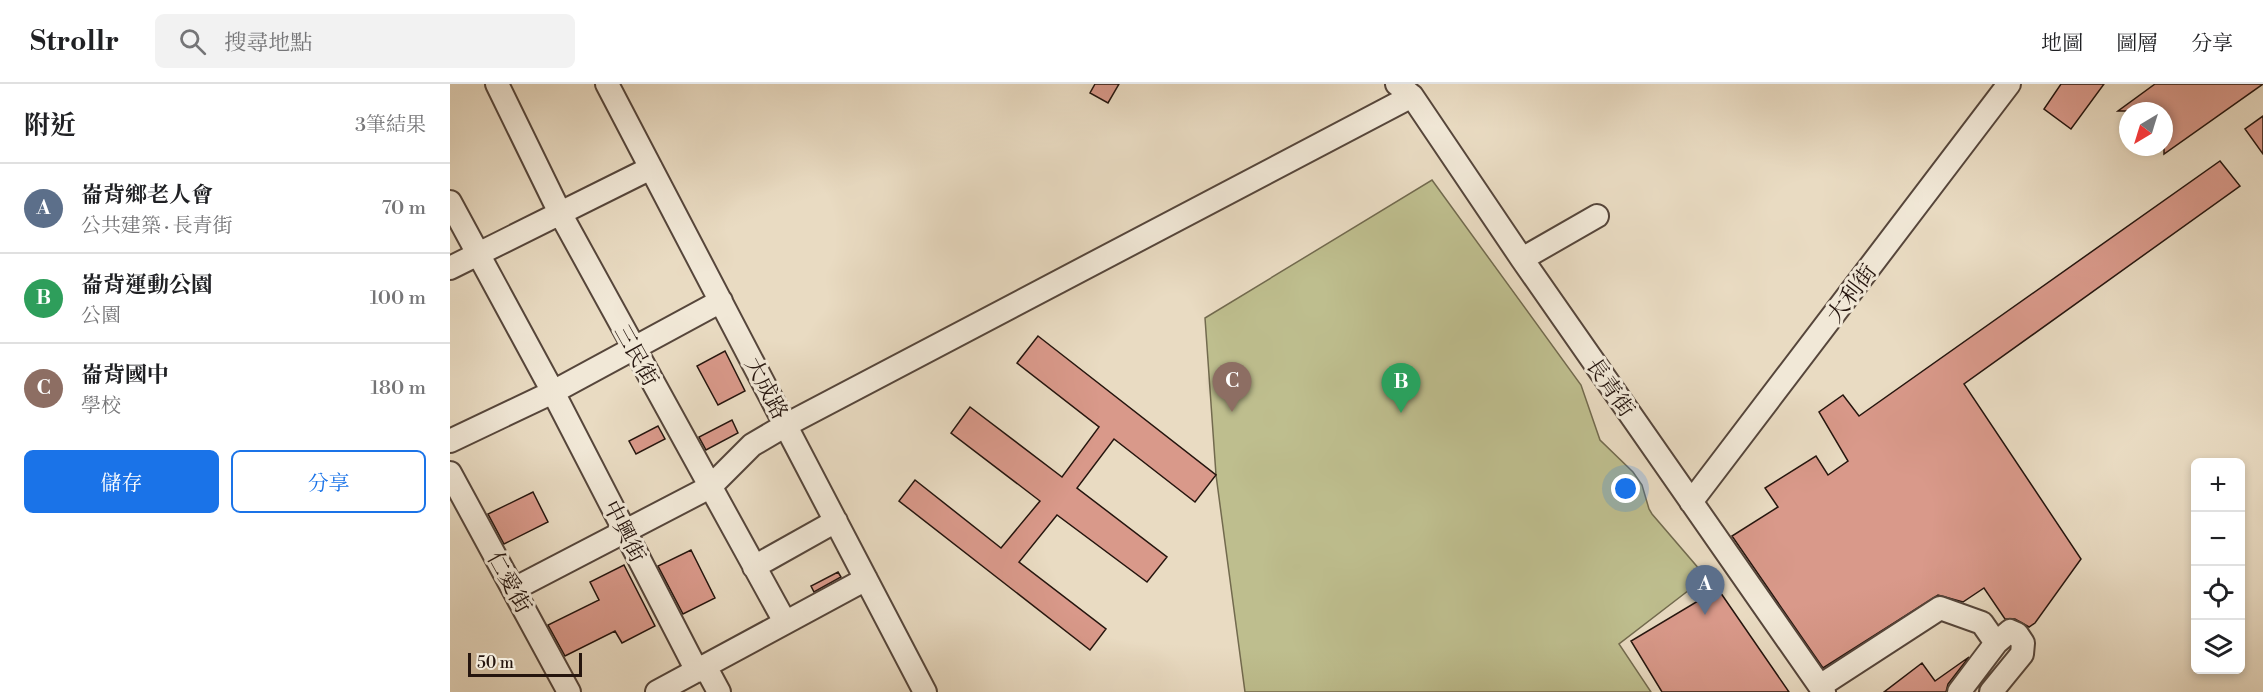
<!DOCTYPE html>
<html lang="zh-TW">
<meta charset="utf-8">
<style>
:root{--surface:#fff;--page:#f2f2f2;--text:#202124;--muted:#757577;--line:#e0e0e0;--accent:#1a73e8}
body{margin:0;font-family:"Libre Bodoni","Noto Serif TC",serif;background:var(--page);color:var(--text)}
.controls{position:absolute;right:18px;bottom:18px;display:grid;overflow:hidden;border-radius:9px;box-shadow:0 3px 9px #0003}
.controls button{width:54px;height:54px;display:grid;place-items:center;padding:0;border:0;border-bottom:2px solid var(--line);background:var(--surface);color:var(--text);font:30px sans-serif}
.compass{position:absolute;left:1669px;top:18px;width:54px;height:54px;border-radius:50%;background:var(--surface);box-shadow:0 3px 9px #0003;rotate:218deg}
.scale{position:absolute;left:18px;bottom:15px;width:114px;box-sizing:border-box;padding-left:6px;border:3px solid #25150e;border-top:0;font-size:16px;line-height:21px;white-space:nowrap;color:#25150e;-webkit-text-stroke:4px #f1e8d7;paint-order:stroke}
.you{position:absolute;left:1176px;top:405px;width:21px;height:21px;margin:-15px;border:4px solid #fff;border-radius:50%;background:#1a73e8;box-shadow:0 0 0 9px #1a73e833}
.badge{display:grid;place-items:center;width:39px;height:39px;border-radius:50%;background:var(--accent);color:#fff;font-size:20px;font-weight:700}
.pin{position:absolute;translate:-50% -50px;filter:drop-shadow(0 2px 3px #0008)}
.pin::after{content:'';position:absolute;top:32px;width:21px;height:18px;background:inherit;clip-path:polygon(0 0,100% 0,50% 100%)}
.list{margin:0;padding:0;list-style:none}
h2{display:flex;justify-content:space-between;align-items:center;height:78px;margin:0;padding:0 24px;font-size:26px}
h2 small{font-size:20px;font-weight:400;color:var(--muted)}
.list li{display:grid;grid-template-columns:39px 1fr auto;gap:18px;align-items:center;box-sizing:border-box;height:90px;padding:0 24px;border-top:2px solid var(--line)}
.list b{display:block;font-size:22px;white-space:nowrap}
.list p{margin:0;font-size:20px;white-space:nowrap;color:var(--muted)}
.list em{font-size:20px;font-style:normal;color:var(--muted)}
.actions{display:flex;gap:12px;padding:18px 24px}
.actions a{flex:1;padding:14px 0;border:2px solid var(--accent);border-radius:9px;text-align:center;font-size:21px;color:var(--accent)}
.actions .main{background:var(--accent);color:#fff}
.icon{flex:none;width:33px;height:33px;fill:none;stroke:currentColor;stroke-width:2;stroke-linecap:round;stroke-linejoin:round}
.map{position:relative;flex:none;width:1813px;height:608px;overflow:hidden}
header{display:flex;align-items:center;gap:36px;box-sizing:border-box;height:84px;padding:0 30px;background:var(--surface);border-bottom:2px solid var(--line)}
header strong{font-size:28px}
nav{display:flex;gap:33px;margin-inline-start:auto;font-size:21px}
.search{width:420px;height:54px;background:var(--page);display:flex;align-items:center;gap:15px;box-sizing:border-box;padding:0 21px;border-radius:9px;color:var(--muted);font-size:22px}
main{display:flex}
aside{flex:1;background:var(--surface)}
.map>svg:first-child{display:block}
.green{fill:#bebe8e;stroke:#726a4e;stroke-width:1.5}
.building{fill:#d9998a;stroke:#25150e;stroke-width:1.5}
.lines{fill:none;stroke-linecap:round;stroke-linejoin:round}
.minor-casing{stroke:#56463b;stroke-width:26}
.minor{stroke:#f1e8d7;stroke-width:22}
.labels{text-anchor:middle;stroke-width:6;stroke-linejoin:round;paint-order:stroke}
.street-label{font-size:22px;fill:#25150e;stroke:#f1e8d7}
</style>
<header>
<strong>Strollr</strong>
<div class="search"><svg class="icon" aria-label="search" viewBox="0 0 24 24"><circle cx="10" cy="10" r="6"/><path d="M15 15l6 6"/></svg>搜尋地點</div>
<nav><a>地圖</a><a>圖層</a><a>分享</a></nav>
</header>
<main>
<aside>
<h2>附近<small>3筆結果</small></h2>
<ul class="list">
<li><span class="badge" style="background:#5c6f8a">A</span><div><b>崙背鄉老人會</b><p>公共建築 · 長青街</p></div><em>70 m</em></li>
<li><span class="badge" style="background:#2e9e5b">B</span><div><b>崙背運動公園</b><p>公園</p></div><em>100 m</em></li>
<li><span class="badge" style="background:#8d6e63">C</span><div><b>崙背國中</b><p>學校</p></div><em>180 m</em></li>
</ul>
<div class="actions"><a class="main">儲存</a><a>分享</a></div>
</aside>
<div class="map">
<svg width="1813" height="608" viewBox="0 0 1813 608">
<rect width="100%" height="100%" fill="#e9dbc2"/>
<filter id="stains"><feTurbulence type="fractalNoise" baseFrequency=".00333" numOctaves="4"/><feColorMatrix values="0 0 0 0 .2 0 0 0 0 .09 0 0 0 0 .02 0 0 0 .5 -.17"/></filter>
<radialGradient id="worn" r=".72"><stop offset=".6" stop-color="#630" stop-opacity="0"/><stop offset="1" stop-color="#630" stop-opacity=".3"/></radialGradient>
<path class="green" d="M982,96L1131,301L1150,356L1183,388L1192,401L1199,425L1202,430L1256,493L1169,560L1201,608H795L766,391L755,234Z"/>
<path class="building" d="M645,0H669L658,19L640,9Z
M1611,0H1654L1621,45L1594,25Z
M1705,0H1813L1714,70V27H1668Z
M1813,32V70L1795,45Z
M1770,77L1790,102L1514,300L1631,475L1585,539L1579,543L1565,535H1555L1534,504L1513,518L1488,511L1373,584L1282,452L1328,423L1315,404L1366,372L1378,391L1398,377L1369,328L1393,311L1409,332Z
M588,252L766,391L745,418L664,355L627,404L717,473L697,498L607,431L569,478L656,545L640,566L449,417L465,396L551,464L590,417L501,349L520,323L612,393L649,343L567,279Z
M275,267L295,307L268,321L247,282Z
M282,336L288,349L256,366L249,353Z
M208,342L215,355L186,370L179,357Z
M83,408L98,438L54,460L38,430Z
M241,466L265,514L233,530L208,482Z
M174,481L205,542L172,559L165,547L115,572L98,541L149,516L140,498Z
M388,488L391,493L364,508L361,502Z
M1268,505L1339,608H1212L1181,557Z
M1519,573L1498,600L1496,608H1434L1472,579L1485,597Z"/>
<g class="lines">
<defs>
<path id="minor" d="M47,0L110,129L335,538
M157,0L475,608
M947,0L962,12L1072,175L1374,608
M0,118L103,308L247,587
M1072,175L1147,132
M0,184L201,84
M0,357L103,308L271,217
M0,389L119,608
M1241,418L1559,0
M304,483L386,437
M64,505L260,403L302,361L336,341L962,12
M255,582L269,608
M1370,602L1490,524L1532,539L1546,559
M207,608L416,495
M1509,608L1546,559L1560,547L1567,550L1573,559L1572,570L1541,608"/>
</defs>
<use href="#minor" class="minor-casing"/>
<use href="#minor" class="minor"/>
</g>
<g class="labels">
<g class="street-label">
<text transform="translate(1401 209) rotate(-53)" y="8">大利街</text>
<text transform="translate(187 271) rotate(61)" y="8">三民街</text>
<text transform="translate(1161 303) rotate(55)" y="8">長青街</text>
<text transform="translate(317 304) rotate(62)" y="8">大成路</text>
<text transform="translate(175 447) rotate(63)" y="8">中興街</text>
<text transform="translate(60 498) rotate(61)" y="8">仁愛街</text>
</g>
</g>
<rect width="100%" height="100%" filter="url(#stains)"/>
<rect width="100%" height="100%" fill="url(#worn)"/>
</svg>
<div class="controls">
<button>+</button>
<button>−</button>
<button><svg class="icon" aria-label="locate" viewBox="0 0 24 24"><circle cx="12" cy="12" r="6"/><path d="M12 2v4M12 18v4M2 12h4M18 12h4"/></svg></button>
<button><svg class="icon" aria-label="layers" viewBox="0 0 24 24"><path d="M12 4l9 5-9 5-9-5zM3 14l9 5 9-5"/></svg></button>
</div>
<svg class="compass" viewBox="-18 -18 36 36"><path d="M0-13l5 13h-10z" fill="#e53935"/><path d="M0 13l5-13h-10z" fill="#757577"/></svg>
<div class="scale">50 m</div>
<div class="you"></div>
<div class="pin badge" style="left:1255px;top:531px;background:#5c6f8a">A</div>
<div class="pin badge" style="left:951px;top:329px;background:#2e9e5b">B</div>
<div class="pin badge" style="left:782px;top:328px;background:#8d6e63">C</div>
</div>
</main>
